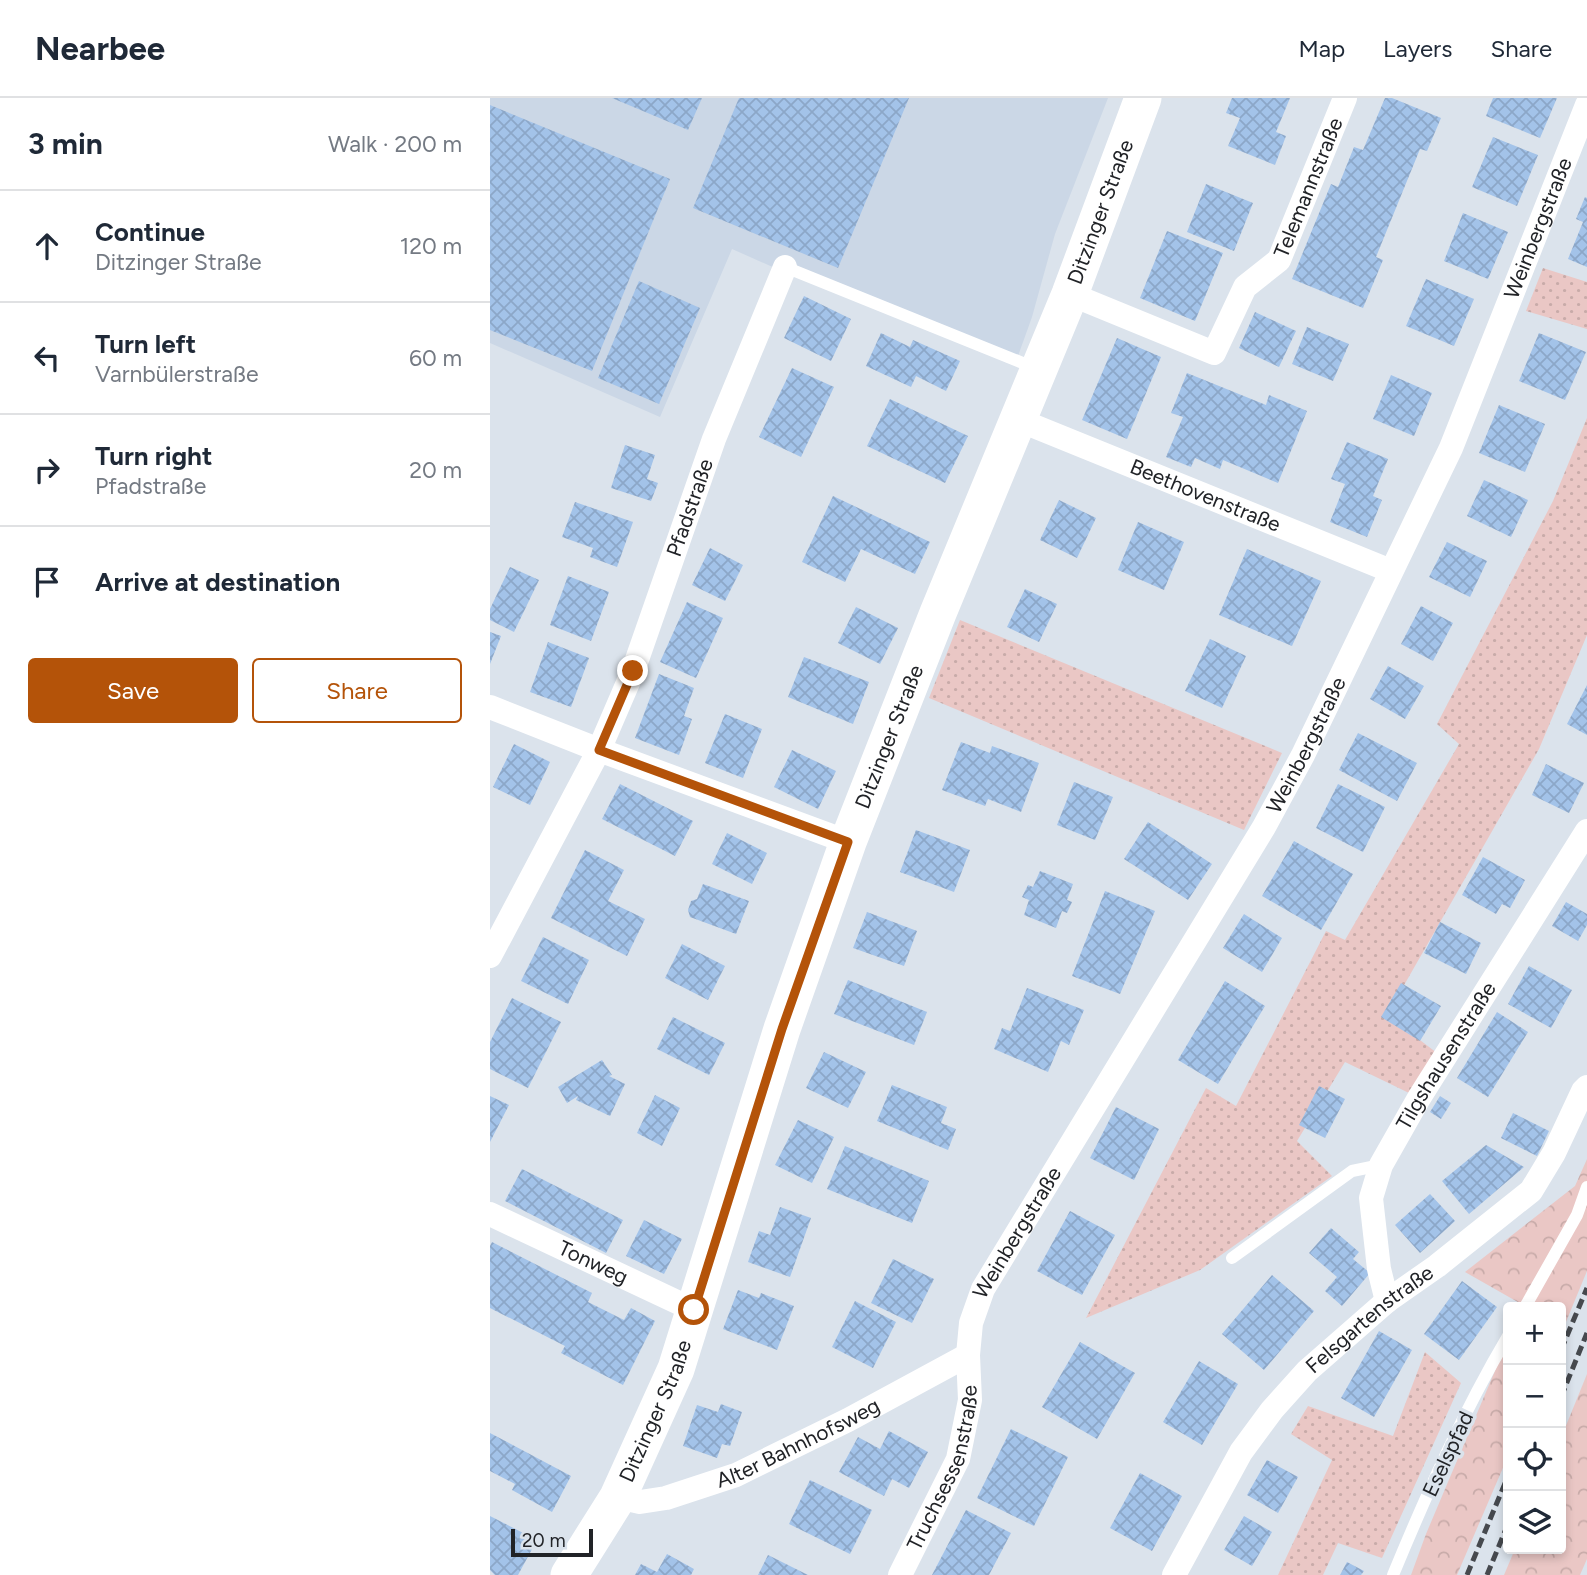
<!DOCTYPE html>
<meta charset="utf-8">
<style>
:root{--surface:#fff;--page:#f6f6f7;--text:#1f2937;--muted:#747a83;--line:#e0e1e3;--accent:#b45309}
body{margin:0;font-family:Figtree,sans-serif;background:var(--page);color:var(--text)}
.controls{position:absolute;right:21px;bottom:21px;display:grid;overflow:hidden;border-radius:7px;box-shadow:0 4px 10px #0003}
.controls button{width:63px;height:63px;display:grid;place-items:center;padding:0;border:0;border-bottom:2px solid var(--line);background:var(--surface);color:var(--text);font:35px sans-serif}
.scale{position:absolute;left:21px;bottom:18px;width:82px;box-sizing:border-box;padding-left:7px;border:4px solid #212327;border-top:0;font-size:19px;line-height:24px;white-space:nowrap;color:#212327;-webkit-text-stroke:5px #dbe3ec;paint-order:stroke}
.stop{position:absolute;width:21px;height:21px;margin:-16px;border:5px solid #b45309;border-radius:50%;background:#fff}
.stop.end{background:#b45309;border-color:#fff;box-shadow:0 2px 7px #0008}
.list{margin:0;padding:0;list-style:none}
h2{display:flex;justify-content:space-between;align-items:center;height:91px;margin:0;padding:0 28px;font-size:30px}
h2 small{font-size:23px;font-weight:400;color:var(--muted)}
.list li{display:grid;grid-template-columns:46px 1fr auto;gap:21px;align-items:center;box-sizing:border-box;height:112px;padding:0 28px;border-top:2px solid var(--line)}
.list b{display:block;font-size:26px;white-space:nowrap}
.list p{margin:0;font-size:23px;white-space:nowrap;color:var(--muted)}
.list em{font-size:23px;font-style:normal;color:var(--muted)}
.actions{display:flex;gap:14px;padding:21px 28px}
.actions a{flex:1;padding:16px 0;border:2px solid var(--accent);border-radius:7px;text-align:center;font-size:24px;color:var(--accent)}
.actions .main{background:var(--accent);color:#fff}
.icon{flex:none;width:38px;height:38px;fill:none;stroke:currentColor;stroke-width:2;stroke-linecap:round;stroke-linejoin:round}
.map{position:relative;flex:none;width:1097px;height:1477px;overflow:hidden}
header{display:flex;align-items:center;gap:42px;box-sizing:border-box;height:98px;padding:0 35px;background:var(--surface);border-bottom:2px solid var(--line)}
header strong{font-size:33px}
nav{display:flex;gap:38px;margin-inline-start:auto;font-size:24px}
main{display:flex}
aside{flex:1;background:var(--surface)}
.map>svg:first-child{display:block}
.built{fill:#cbd7e6}
.grass{fill:url(#grass-dots)}
.forest{fill:url(#forest-crowns)}
.building{fill:url(#building-cross-hatch)}
.lines{fill:none;stroke-linecap:round;stroke-linejoin:round}
.lane{stroke:#fff;stroke-width:12}
.street{stroke:#fff;stroke-width:24}
.secondary{stroke:#fff;stroke-width:37}
.rail{stroke:#46494e;stroke-width:5;stroke-dasharray:10 5;stroke-linecap:butt}
.route{stroke:#b45309;stroke-width:9}
.labels{text-anchor:middle;stroke-width:7;stroke-linejoin:round;paint-order:stroke}
.street-label{font-size:21px;fill:#212327;stroke:#dbe3ec}
</style>
<header>
<strong>Nearbee</strong>
<nav><a>Map</a><a>Layers</a><a>Share</a></nav>
</header>
<main>
<aside>
<h2>3 min<small>Walk · 200 m</small></h2>
<ul class="list">
<li><svg class="icon" aria-label="ahead" viewBox="0 0 24 24"><path d="M12 20V5M6 11l6-6 6 6"/></svg><div><b>Continue</b><p>Ditzinger Straße</p></div><em>120 m</em></li>
<li><svg class="icon" aria-label="left" viewBox="0 0 24 24"><path d="M17 20v-9H6M10 6l-5 5 5 5"/></svg><div><b>Turn left</b><p>Varnbülerstraße</p></div><em>60 m</em></li>
<li><svg class="icon" aria-label="right" viewBox="0 0 24 24"><path d="M7 20v-9h11M14 6l5 5-5 5"/></svg><div><b>Turn right</b><p>Pfadstraße</p></div><em>20 m</em></li>
<li><svg class="icon" aria-label="arrive" viewBox="0 0 24 24"><path d="M6 21V4h12l-3 4 3 4H6"/></svg><div><b>Arrive at destination</b></div></li>
</ul>
<div class="actions"><a class="main">Save</a><a>Share</a></div>
</aside>
<div class="map">
<svg width="1097" height="1477" viewBox="0 0 1097 1477">
<defs>
<pattern id="grass-dots" width="8" height="8" patternUnits="userSpaceOnUse" patternTransform="scale(1.75)"><rect width="8" height="8" fill="#eac7c5"/><path d="M2 2h.1M6 6h.1" fill="none" stroke="#c8aba9" stroke-width="1.8" stroke-linecap="round"/></pattern>
<pattern id="forest-crowns" width="20" height="18" patternUnits="userSpaceOnUse" patternTransform="scale(1.75)"><rect width="20" height="18" fill="#eac7c5"/><path d="M2 6a3 3 0 1 1 6 0M12 15a3 3 0 1 1 6 0" fill="none" stroke="#c8aba9"/></pattern>
<pattern id="building-cross-hatch" width="8" height="8" patternUnits="userSpaceOnUse" patternTransform="scale(1.75)"><rect width="8" height="8" fill="#a3c3e9"/><path d="M0 0l8 8M0 8l8-8" fill="none" stroke="#8ca7c8"/></pattern>
</defs>
<rect width="100%" height="100%" fill="#dbe3ec"/>
<path class="built" d="M0,0H618L565,136L542,219L528,258L285,170L242,151L170,319L0,245Z"/>
<path class="grass" d="M1053,170L1097,184V231L1036,213Z
M1097,320V537L1049,651L897,917L947,955L919,995L855,964L807,1043L842,1078L710,1172L596,1220L716,990L746,1008L836,833L855,842L969,646L947,626L1063,403Z
M470,522L792,655L754,732L439,600Z
M935,1254L971,1285L892,1460L848,1445L833,1477H788L842,1362L801,1336L818,1308L903,1338Z"/>
<path class="forest" d="M1097,1061V1173L1071,1236V1209H1032L1033,1207L975,1174L1085,1088Z
M1018,1242V1358L967,1477H921L936,1436Z
M1097,1276V1461L1090,1477H1014L1025,1451H1071V1340Z"/>
<path class="building" d="M122,0H212L198,32Z
M249,0H419L348,170L203,110Z
M742,0H800L786,34L796,38L785,67L738,48L750,20L736,15Z
M895,0H902L951,20L937,53L930,51L886,159L893,162L873,210L802,181L841,86L848,89L864,49L873,52Z
M1003,0H1067L1050,40L996,18Z
M0,7L180,81L102,273L0,232Z
M1003,39L1048,57L1027,108L982,89Z
M716,86L763,105L744,153L697,134Z
M1095,99L1097,100V169L1078,161L1093,124L1086,121Z
M973,115L1018,134L998,181L954,163Z
M677,133L733,155L705,223L650,200Z
M936,181L984,201L964,248L916,228Z
M149,183L210,210L169,306L108,280Z
M314,198L361,221L341,263L294,240Z
M765,214L806,233L789,269L749,250Z
M817,229L859,246L843,283L802,266Z
M391,235L420,249L423,242L470,263L456,293L426,278L421,289L376,268Z
M1049,235L1096,254L1075,302L1029,283Z
M627,240L671,259L637,341L592,322Z
M302,270L344,289L311,359L269,339Z
M697,275L776,307L779,297L817,313L788,385L733,362L730,371L705,360L701,369L676,359L693,319L681,315Z
M901,277L942,295L924,338L883,321Z
M400,301L478,338L455,385L377,348Z
M1009,307L1055,326L1035,374L989,355Z
M857,344L898,361L883,398L892,402L877,439L840,424L855,386L841,381Z
M135,347L165,357L157,381L168,385L161,403L121,390Z
M994,382L1038,402L1021,439L977,418Z
M343,398L440,444L425,476L371,451L355,484L312,464Z
M569,402L606,420L587,460L550,442Z
M85,404L143,424L127,469L100,459L103,450L72,439Z
M648,424L694,444L674,492L628,472Z
M957,444L997,463L980,499L939,479Z
M220,450L253,467L235,503L202,487Z
M757,451L831,483L802,548L729,517Z
M20,469L49,482L24,534L0,522V511Z
M78,478L119,494L101,543L60,527Z
M535,491L567,506L549,544L517,529Z
M197,504L233,520L206,580L170,564Z
M931,508L963,525L943,563L911,546Z
M366,509L408,530L390,566L348,545Z
M0,534L11,538L0,566Z
M720,541L756,558L732,610L695,593Z
M58,544L99,560L81,609L40,594Z
M314,559L379,584L363,626L298,599Z
M898,568L934,588L915,621L880,601Z
M169,576L204,590L194,618L202,621L189,657L145,640Z
M1097,587V637L1077,626Z
M235,616L272,631L253,680L215,665Z
M868,635L927,665L907,703L849,672Z
M471,644L500,655L502,648L549,665L531,714L498,701L495,708L452,692Z
M24,646L60,664L40,707L3,689Z
M302,652L346,673L328,711L284,689Z
M1056,666L1094,685L1079,715L1042,697Z
M584,684L623,699L605,742L567,727Z
M130,686L203,723L185,758L112,721Z
M848,686L895,709L873,754L826,730Z
M658,724L722,766L698,802L634,761Z
M426,732L480,752L464,794L410,774Z
M237,735L277,755L262,786L222,766Z
M804,743L863,776L831,832L772,798Z
M95,752L134,772L118,803L155,821L137,858L61,820Z
M993,759L1035,782L1020,810L1012,806L1006,816L972,797Z
M550,773L583,786L577,802L582,804L577,815L572,813L566,830L534,817L539,802L532,799L538,787L543,789Z
M213,786L259,803L246,836L200,819L198,812L201,803L207,801Z
M615,793L665,813L630,896L582,878Z
M1076,804L1097,816V827L1088,843L1062,828Z
M377,814L427,833L414,868L363,850Z
M754,816L792,840L772,874L733,850Z
M950,824L991,845L976,876L934,855Z
M53,839L99,862L78,906L31,883Z
M192,846L235,868L218,902L175,880Z
M1039,868L1082,892L1061,930L1018,906Z
M358,882L437,914L424,947L344,916Z
M735,883L775,908L728,986L688,962Z
M911,885L951,908L930,943L891,919Z
M537,890L594,912L579,947L571,943L558,974L504,951L512,930L520,933Z
M22,900L71,924L38,990L0,971V944Z
M1007,914L1038,934L998,999L967,980Z
M183,919L235,945L219,977L167,951Z
M334,954L376,974L358,1010L316,990Z
M112,962L122,977L119,978L135,986L120,1018L86,1002L88,998L77,1005L68,989Z
M402,987L457,1009L451,1025L466,1031L458,1052L387,1023Z
M829,988L855,1001L835,1040L809,1027Z
M165,997L190,1010L172,1048L147,1035Z
M0,998L19,1007L0,1044Z
M950,998L961,1005L951,1021L940,1014Z
M626,1009L669,1031L644,1082L600,1060Z
M1023,1015L1059,1033L1047,1058L1011,1040Z
M308,1022L344,1039L322,1085L285,1067Z
M996,1047L1034,1069L979,1116L952,1083Z
M355,1048L439,1083L422,1125L337,1091Z
M32,1071L133,1122L116,1155L15,1103Z
M940,1096L965,1123L930,1155L905,1127Z
M290,1109L321,1120L300,1179L258,1164L269,1133L280,1137Z
M580,1113L625,1137L592,1197L547,1173Z
M154,1122L192,1141L174,1176L136,1158Z
M841,1130L869,1154L863,1161L880,1175L852,1208L835,1193L847,1179L819,1155Z
M2,1144L102,1195L98,1204L134,1222L141,1210L165,1223L133,1287L71,1255L75,1248L0,1210V1148Z
M403,1161L444,1181L422,1225L381,1205Z
M782,1177L824,1213L774,1272L732,1236Z
M972,1183L1007,1209L969,1262L934,1236Z
M248,1192L269,1200L271,1195L304,1208L287,1252L233,1231Z
M365,1203L406,1224L383,1270L342,1249Z
M889,1233L922,1252L884,1319L851,1300Z
M590,1244L645,1275L607,1341L552,1309Z
M709,1263L748,1286L712,1347L673,1324Z
M231,1306L252,1314L240,1348L232,1346L227,1360L193,1348L207,1307L228,1314Z
M521,1331L578,1359L544,1428L487,1400Z
M399,1333L438,1354L419,1390L402,1381L394,1398L349,1374L368,1339L390,1351Z
M0,1335L81,1378L62,1414L22,1392L25,1386L0,1373Z
M777,1362L808,1379L788,1415L757,1397Z
M650,1375L692,1398L662,1453L620,1430Z
M320,1382L382,1412L360,1456L299,1426Z
M476,1412L521,1435L499,1477H442Z
M0,1418L47,1442L28,1477H5L0,1472Z
M754,1418L782,1434L762,1468L734,1452Z
M177,1456L204,1471L201,1477H145L151,1466L167,1474Z
M278,1457L318,1477H268Z
M857,1464L874,1473L871,1477H850Z"/>
<g class="lines">
<path class="lane" d="M295,169L545,270
M742,1160L862,1073L891,1067
M1035,1209L1087,1117L1097,1089
M903,1477C937,1395 973,1314 1018,1238"/>
<g class="street">
<path id="s1" d="M580,196L724,255L755,189L789,162L855,0"/>
<path id="s2" d="M529,322L901,473"/>
<path d="M0,609L109,652L358,744"/>
<path id="s3" d="M0,858L109,652L143,573L224,341L295,169"/>
<path id="s4" d="M0,1116L204,1212"/>
<path id="s5" d="M897,1203L889,1171L881,1100L891,1067L929,1000L1097,733"/>
<path id="s6" d="M128,1399L150,1404L176,1400L246,1377L358,1322L478,1257"/>
<path id="s7" d="M410,1477L468,1361L480,1302L478,1257L481,1225L493,1191L774,729L813,657L961,350L1097,7"/>
<path id="s8" d="M684,1477L751,1354L782,1312L817,1273L897,1203L947,1168L1041,1093L1064,1055L1093,993L1097,989"/>
</g>
<path class="secondary" id="s9" d="M79,1477L128,1399L186,1271L292,931L358,744L448,515L580,196L653,0"/>
<path class="rail" d="M1071,1252L1097,1190
M1071,1299L1097,1235
M977,1477L1018,1378
M997,1477L1018,1426"/>
</g>
<g class="lines">
<path class="route" d="M143,573L109,652L358,744L292,931L204,1212"/>
</g>
<g class="labels">
<g class="street-label">
<text dy="7" stroke="none"><textPath href="#s1" startOffset="350">Telemannstraße</textPath></text>
<text dy="7" stroke="none"><textPath href="#s9" startOffset="1466">Ditzinger Straße</textPath></text>
<text dy="7" stroke="none"><textPath href="#s7" startOffset="1503">Weinbergstraße</textPath></text>
<text dy="7" stroke="none"><textPath href="#s2" startOffset="201">Beethovenstraße</textPath></text>
<text dy="7" stroke="none"><textPath href="#s3" startOffset="492">Pfadstraße</textPath></text>
<text dy="7" stroke="none"><textPath href="#s9" startOffset="900">Ditzinger Straße</textPath></text>
<text dy="7" stroke="none"><textPath href="#s7" startOffset="936">Weinbergstraße</textPath></text>
<text dy="7" stroke="none"><textPath href="#s5" startOffset="266">Tilgshausenstraße</textPath></text>
<text dy="7" stroke="none"><textPath href="#s7" startOffset="369">Weinbergstraße</textPath></text>
<text dy="7" stroke="none"><textPath href="#s4" startOffset="114">Tonweg</textPath></text>
<text dy="7" stroke="none"><textPath href="#s8" startOffset="326">Felsgartenstraße</textPath></text>
<text dy="7" stroke="none"><textPath href="#s9" startOffset="186">Ditzinger Straße</textPath></text>
<text dy="7" stroke="none"><textPath href="#s6" startOffset="192">Alter Bahnhofsweg</textPath></text>
<text transform="translate(958 1356) rotate(-65)" y="7">Eselspfad</text>
<text dy="7" stroke="none"><textPath href="#s7" startOffset="117">Truchsessenstraße</textPath></text>
</g>
</g>
</svg>
<div class="controls">
<button>+</button>
<button>−</button>
<button><svg class="icon" aria-label="locate" viewBox="0 0 24 24"><circle cx="12" cy="12" r="6"/><path d="M12 2v4M12 18v4M2 12h4M18 12h4"/></svg></button>
<button><svg class="icon" aria-label="layers" viewBox="0 0 24 24"><path d="M12 4l9 5-9 5-9-5zM3 14l9 5 9-5"/></svg></button>
</div>
<div class="scale">20 m</div>
<div class="stop" style="left:204px;top:1212px"></div>
<div class="stop end" style="left:143px;top:573px"></div>
</div>
</main>
